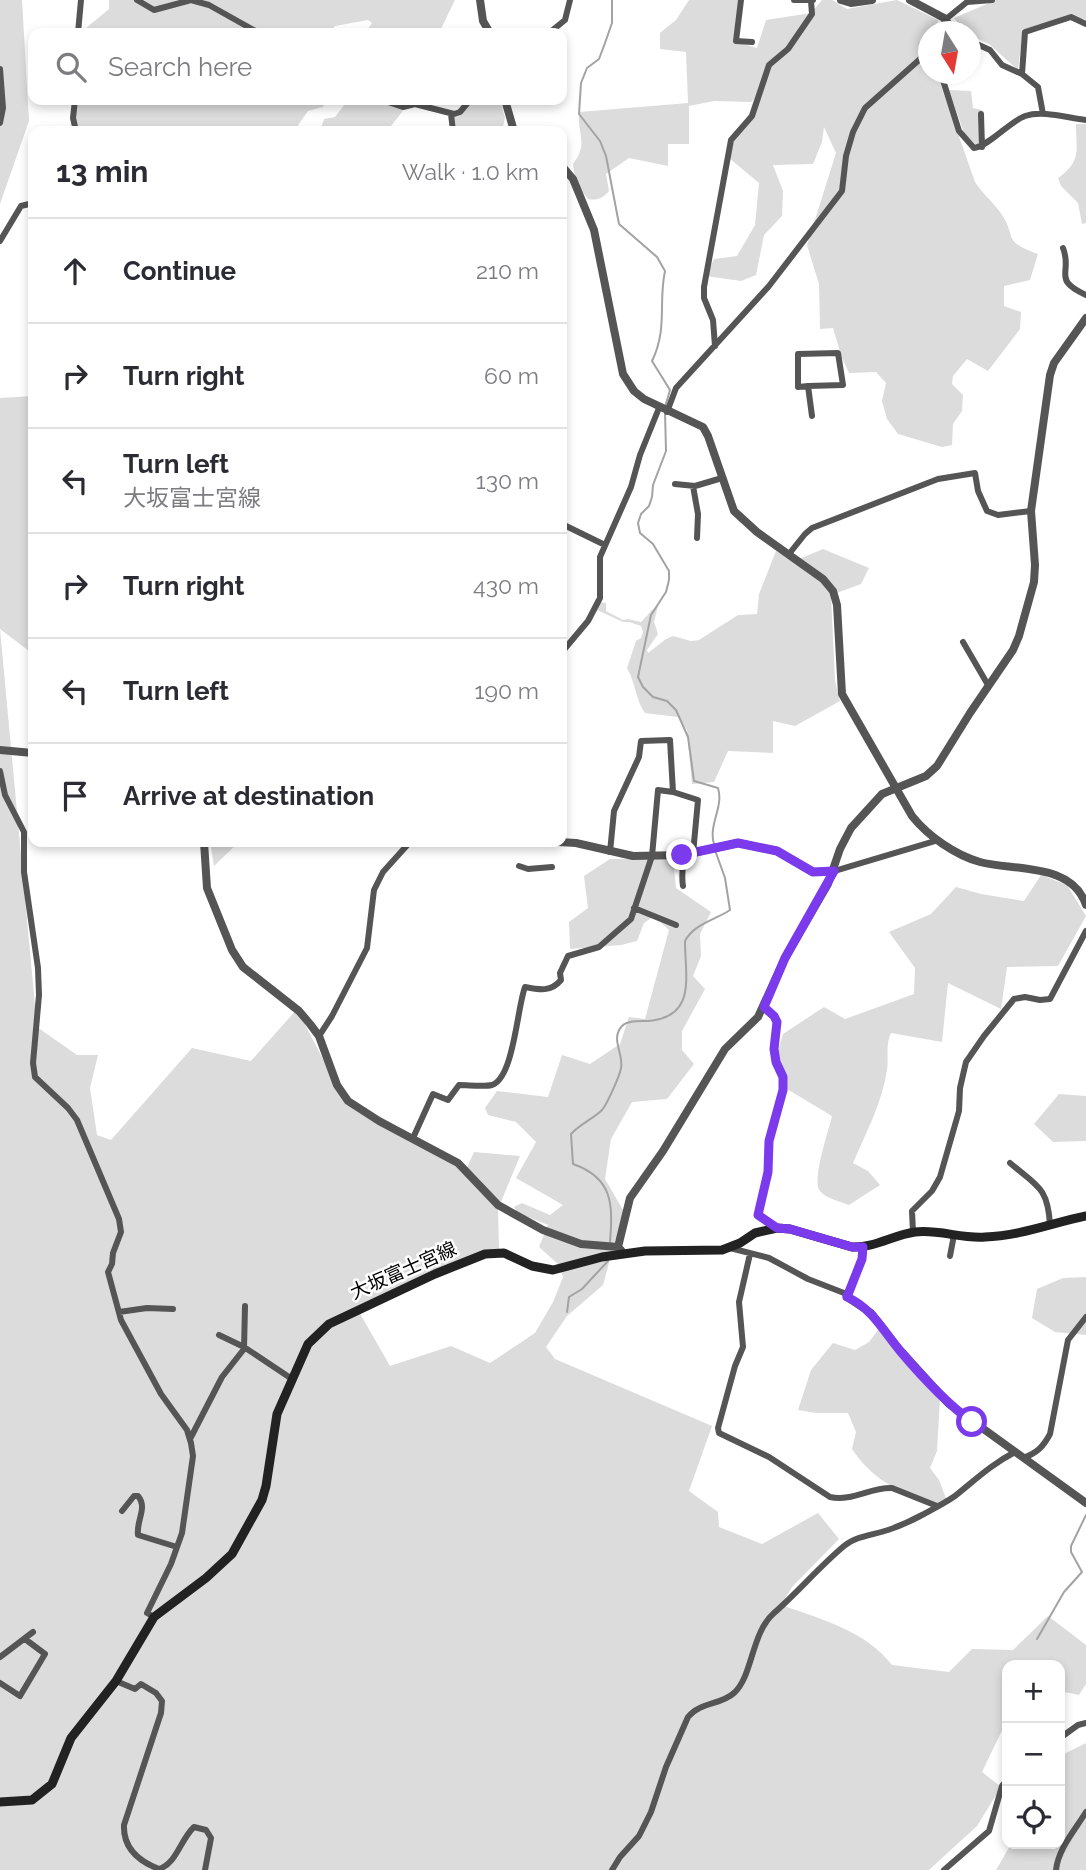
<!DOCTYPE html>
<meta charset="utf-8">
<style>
:root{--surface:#fff;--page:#f2f2f3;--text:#2b2b33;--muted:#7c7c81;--line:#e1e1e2}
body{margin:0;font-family:Raleway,"Noto Sans JP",sans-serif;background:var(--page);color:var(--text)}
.controls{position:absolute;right:21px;bottom:21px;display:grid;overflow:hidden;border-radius:14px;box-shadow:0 4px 10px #0003}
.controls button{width:63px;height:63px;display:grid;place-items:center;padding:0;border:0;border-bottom:2px solid var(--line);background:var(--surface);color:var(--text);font:35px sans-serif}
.compass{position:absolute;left:918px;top:21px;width:63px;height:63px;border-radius:50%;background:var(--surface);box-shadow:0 4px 10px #0003;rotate:169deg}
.stop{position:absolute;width:21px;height:21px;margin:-16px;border:5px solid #7c3aed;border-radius:50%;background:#fff}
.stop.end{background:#7c3aed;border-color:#fff;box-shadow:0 2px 7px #0008}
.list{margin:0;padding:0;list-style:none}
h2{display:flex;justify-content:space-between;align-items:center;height:91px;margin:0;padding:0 28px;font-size:30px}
h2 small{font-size:23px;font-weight:400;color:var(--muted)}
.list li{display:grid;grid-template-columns:46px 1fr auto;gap:21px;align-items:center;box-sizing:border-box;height:105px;padding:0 28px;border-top:2px solid var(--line)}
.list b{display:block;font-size:26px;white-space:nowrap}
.list p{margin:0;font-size:23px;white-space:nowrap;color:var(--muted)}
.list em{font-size:23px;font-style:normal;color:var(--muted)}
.icon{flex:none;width:38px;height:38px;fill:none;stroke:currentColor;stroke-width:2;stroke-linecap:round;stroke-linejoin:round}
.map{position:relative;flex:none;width:1086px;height:1870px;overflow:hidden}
.search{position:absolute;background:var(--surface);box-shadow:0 4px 10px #0003;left:28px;top:28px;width:539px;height:77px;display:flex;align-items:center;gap:18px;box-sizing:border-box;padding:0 24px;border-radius:14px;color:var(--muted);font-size:26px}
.panel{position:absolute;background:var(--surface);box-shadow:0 4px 10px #0003;left:28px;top:126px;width:539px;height:721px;border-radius:14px}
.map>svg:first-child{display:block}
.green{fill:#dcdcdc}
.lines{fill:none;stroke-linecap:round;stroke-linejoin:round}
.stream{stroke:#a3a3a3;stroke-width:2}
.minor{stroke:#555;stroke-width:6}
.tertiary{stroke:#555;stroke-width:8}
.secondary{stroke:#222;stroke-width:9}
.route{stroke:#7c3aed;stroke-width:9}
.labels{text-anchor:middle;stroke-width:5;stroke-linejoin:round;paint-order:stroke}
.street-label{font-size:19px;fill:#000;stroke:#fff}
</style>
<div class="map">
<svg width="1086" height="1870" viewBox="0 0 1086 1870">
<rect width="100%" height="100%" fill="#fff"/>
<path class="green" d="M0,0H22L29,121L0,204Z
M109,0H455L439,33H365L372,23L368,20L335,26L328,33H86V28L109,9Z
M689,0H738L736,42L757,48L766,20L811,13L822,0H832L847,9L897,0L938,20L936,31L928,32V74H937L975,182C982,193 992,201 1000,212C1018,236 1000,241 1038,254L1030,280L1004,286V306L1021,312L1020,329L988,371L967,359L953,376L952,384L963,395L962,411L953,424L952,445L942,447L898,434L887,419L882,401L886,383L876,372L849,373L842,358L833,328L820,329L819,284L807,245L836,153L824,127L822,142L813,164L773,165L783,191L782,216L764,235L756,275L741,281L706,276L714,259L737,256L755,225L759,183L729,158L731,140L748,116L754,99L751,102L714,101L689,106V144H668V166L629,158L606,174L609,191C603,198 597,201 588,199L576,184L573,164C589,143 577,135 579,112L688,103L686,52L660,49V33L676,20Z
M996,0H1086V20L1072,15L1023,30L1018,70L989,44L971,36L970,32L964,31L954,18Z
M949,90L971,91L973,108L982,110L983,140L976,145L964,133Z
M75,100H325L323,107L308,111L294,131H72Z
M348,100H407L402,112L387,131H320L324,119L335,117Z
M470,100H500L505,118L502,131H453L451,115L465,106Z
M1076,124H1086V223L1082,224L1078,203L1061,186L1058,178C1082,161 1076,151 1076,124Z
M33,396V654L0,629L37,1027L77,1055H98L90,1088L97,1135L111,1140L192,1048L251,1061L297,1009L340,1092L466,1170L474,1152L520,1156L498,1209L499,1249L358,1310L390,1366L451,1346L490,1363L535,1333L553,1302L563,1277L558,1264L539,1247L548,1225L518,1213L514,1207L522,1203L550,1215L563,1205L516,1178L536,1142L516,1122L488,1115L485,1108L497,1091L548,1097L562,1055L590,1064L620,1044L629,1017L645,1019L669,930L654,916L644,923L637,941L621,945L570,949L569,922L588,908L584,876L610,859L673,858L676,888L711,912L700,934L701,956L693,976L705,989L682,1031V1050L694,1064L667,1099L632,1102L611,1139L605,1179L623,1210V1224L615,1241L603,1285L567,1316L546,1347L555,1359L712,1426L689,1491L718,1512L719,1527L762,1544L818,1513L839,1539L792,1587L781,1605C821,1619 866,1631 892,1665L949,1672L972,1649L1013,1650L1048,1616L1086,1645V1684L1079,1695L1060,1691V1665H1007V1720L982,1772L1001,1787L977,1826L929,1870H0V398Z
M823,549L869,568L861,584L831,595L835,681L840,701L795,726L773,721V753L728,751L714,782L692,784L687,730L678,717L645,713C635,699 636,683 627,668L636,641L641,638L643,632L641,626L629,622H623L597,610L600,602L606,603V611L623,620L628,619L641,622L652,610L658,606L654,622L658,634L647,650L648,653L666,639L673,636L691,641L699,640L738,615L757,614L759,594L776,551L797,560Z
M210,842H239L214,866Z
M1041,875L1067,885L1086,916L1058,966L1007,967L1001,1009L948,983L942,1042L891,1033C885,1046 889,1057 887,1070C882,1103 866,1133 853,1163L868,1171L880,1185L849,1205C841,1202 825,1198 820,1191C811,1181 829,1130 832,1116L787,1089L776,1058L783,1034L824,1007L845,1019L914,994L915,968L889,932L931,914L956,887L981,894L1024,901Z
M1059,1094L1086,1096V1141L1053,1142L1034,1124Z
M1086,1277V1335L1055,1332L1032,1318L1037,1289L1063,1278Z
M881,1326L940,1399L937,1451L930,1468L939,1480L947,1501L937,1506C900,1491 876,1484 852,1449L856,1432L848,1413H816L798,1410L811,1370L833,1343L855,1350L869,1342Z
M1086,1743V1870H996L1011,1844H1060V1756Z"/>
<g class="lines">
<path class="stream" d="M612,0V23L605,43L599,59L587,68L581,83L579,114L600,141L606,156L619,224L657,257L665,271C658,303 668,328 652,361L670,390L665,407
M665,412L666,451L653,485L652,497L649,506L641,514L638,523L640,533L653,544L669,571V580L666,592L651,615L638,677L643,687L653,697L667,701L676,710L688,737L694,781L718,788C724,807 708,825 714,844
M610,1242C613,1204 613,1178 573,1164L571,1134C580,1124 591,1120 601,1111C606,1107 620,1075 621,1068C624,1054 610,1039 622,1026C628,1020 640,1021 648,1021C697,1017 685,977 685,941C694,924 715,920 730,910L725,878L715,850
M567,1312L569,1297L582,1289L608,1261
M1037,1639L1064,1592L1082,1572L1071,1552V1546L1086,1515"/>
<path class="minor" d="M137,0L154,10L191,0L209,5L259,33
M741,0L736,41L752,42
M794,0H813
M946,19L955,32
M940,32L946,19L967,2L992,0
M78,33L81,0
M549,33L565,20L570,0
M970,41L990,50L1002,65L1022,74
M0,69L3,108L0,123
M941,74L959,131L974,148C989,146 1009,122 1025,116C1043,110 1067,118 1086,120
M75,100L73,118L76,131
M382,100L403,107L415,104L454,114L460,112L470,100
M451,114L453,131
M981,114L982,147
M1043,114L1038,87L1022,74L1025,32L1071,17L1086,24
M392,130L396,131
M0,241L21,206L33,203
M1063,248C1073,273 1051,279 1086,295
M715,346L713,320L704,298V287L731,140L752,116L769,65L788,49L812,14L811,1
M808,386L798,387V354L838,353L843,385L808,386L812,416
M667,412L676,388L769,286L842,191L846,156L853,132L865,108L928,52
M675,484L695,486L722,478
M693,486L698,514L697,538
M562,524L605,545
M789,554L805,534L812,528L938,479L975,473L978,491L987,511L998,515L1031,511
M963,642L988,685
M562,652L588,621L600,598V557L631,487L640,455L659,408
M0,771L5,795L24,832V872L38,968L39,995L33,1063L35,1077L68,1108L77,1120L119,1219L121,1232L113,1253L112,1264L108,1272L121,1320L161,1394L187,1430L191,1443L193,1456L182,1533L171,1564L147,1613L154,1617
M610,852L614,811L639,757L641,741L670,740L673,792
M682,855C684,867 681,876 683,886
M519,866L528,869L552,867
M834,871L938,840
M634,908L676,925
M764,1007L774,1016L777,1022L774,1050L776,1062L784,1078L783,1090L769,1141L768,1172L758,1215L777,1228
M319,1036L332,1016L367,948L374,890L383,872L410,842
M413,1138L433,1094L448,1100L459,1085C469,1085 483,1087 492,1085C514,1077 517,1008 525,987C540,990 551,992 561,980L560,973L568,956L599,947L631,919L652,856L658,790L673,792L698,800L693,854
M1010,1163C1037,1186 1048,1187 1050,1225
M913,1232L912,1211L932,1191L940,1177L959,1111L960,1088L966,1062L984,1036L1014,999L1025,997L1040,1000L1050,999L1086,931
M730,1248L769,1258L808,1279L844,1293L847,1297L862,1259L863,1247
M750,1254L739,1302L743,1347L735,1366L718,1428L719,1433L769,1457L830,1497C852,1502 870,1487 892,1488L937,1506
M950,1256L954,1235
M119,1312L147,1308L173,1309
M219,1335L244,1347L292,1379
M190,1439L222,1377L244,1349L245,1306
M1023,1458C1037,1453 1043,1447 1050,1434L1068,1340L1086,1317
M122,1511L134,1496H138C148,1508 136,1520 138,1535L177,1547
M0,1657L33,1632
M116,1681L135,1689L141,1684L156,1693L162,1701L161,1713L124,1825C123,1848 138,1861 159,1869C177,1863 180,1840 194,1827L206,1830L211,1838L205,1870
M0,1683L20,1696L45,1654L25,1639
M1060,1738L1078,1725L1086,1723
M612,1870L620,1857L639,1836L651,1812L666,1767L688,1717C700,1702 721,1705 734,1693C753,1676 751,1633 774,1613C798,1592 819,1567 844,1546C856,1536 873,1535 888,1530C900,1526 911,1521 922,1515C933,1509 945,1503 955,1496C975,1480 992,1464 1015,1452
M944,1870L989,1831L1002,1786L1007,1780
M1056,1870C1058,1849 1075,1830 1086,1812"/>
<path class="tertiary" d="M480,0L483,21L490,33
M841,0L851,3L872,0
M910,0L946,19
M505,100L514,131
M562,166L573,179L594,230L623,374L634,391L644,399L703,427L708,436L734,511L757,532L823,579L833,591L837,605L842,694L912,816C928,836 955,855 980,862C1013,871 1072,862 1086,905
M0,750L33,753
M204,842L207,888L232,950L243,967L299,1011L310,1024L319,1036L337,1085L348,1101L379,1121L458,1163L498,1205L543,1230L581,1244L618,1247L621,1250
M559,842L576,843L633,856L683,855L738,843L777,851L813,872L834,871
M618,1247L630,1198L663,1151L725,1049L758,1017L785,958L828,884L840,849L851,828L882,794L926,776L937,766L970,713L1013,650L1019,636L1034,582L1035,565L1031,511L1050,375L1054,363L1086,318
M847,1297L871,1313L899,1349L949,1404L1086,1503"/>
<path class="secondary" d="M0,1802L32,1800L52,1784L71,1738L116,1681L154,1617L206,1578L232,1554L262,1500L266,1486L277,1414L308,1344L329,1324L435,1274L485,1254L504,1253L532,1266L553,1270L602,1257L645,1251L722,1250L740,1243L755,1233L777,1228L790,1229L852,1247C875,1248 893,1235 915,1232C938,1229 962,1239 985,1237C1020,1236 1052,1223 1086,1216"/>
</g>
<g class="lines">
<path class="route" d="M682,855L738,843L777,851L813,872L834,871L785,958L764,1007L774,1016L777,1022L774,1049L776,1062L783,1077V1090L769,1141L768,1172L758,1215L777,1228L790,1229L852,1247H863L862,1259L847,1297C872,1308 884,1332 901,1352C923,1378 945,1402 972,1422"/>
</g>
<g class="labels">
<g class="street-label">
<text transform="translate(403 1270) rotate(-24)" y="7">大坂富士宮線</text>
</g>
</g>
</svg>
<div class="controls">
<button>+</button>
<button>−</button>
<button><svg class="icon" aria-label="locate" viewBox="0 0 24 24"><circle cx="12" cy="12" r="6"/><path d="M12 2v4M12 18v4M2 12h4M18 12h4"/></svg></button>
</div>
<svg class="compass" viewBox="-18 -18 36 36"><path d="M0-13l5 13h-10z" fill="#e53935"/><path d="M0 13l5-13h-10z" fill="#7c7c81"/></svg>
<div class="stop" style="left:972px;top:1422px"></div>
<div class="stop end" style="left:682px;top:855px"></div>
<div class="search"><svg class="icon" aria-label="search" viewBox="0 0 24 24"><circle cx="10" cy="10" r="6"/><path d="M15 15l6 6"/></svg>Search here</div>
<section class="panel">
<h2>13 min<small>Walk · 1.0 km</small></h2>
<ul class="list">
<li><svg class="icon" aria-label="ahead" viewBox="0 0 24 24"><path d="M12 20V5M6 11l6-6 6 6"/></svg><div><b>Continue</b></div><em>210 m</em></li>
<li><svg class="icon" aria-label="right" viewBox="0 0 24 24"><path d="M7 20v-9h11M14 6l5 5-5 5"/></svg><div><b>Turn right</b></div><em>60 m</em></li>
<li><svg class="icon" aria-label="left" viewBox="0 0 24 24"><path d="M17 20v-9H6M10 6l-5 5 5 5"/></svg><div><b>Turn left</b><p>大坂富士宮線</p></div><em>130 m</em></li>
<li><svg class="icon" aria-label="right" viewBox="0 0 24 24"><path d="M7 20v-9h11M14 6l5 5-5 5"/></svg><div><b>Turn right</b></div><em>430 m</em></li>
<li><svg class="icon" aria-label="left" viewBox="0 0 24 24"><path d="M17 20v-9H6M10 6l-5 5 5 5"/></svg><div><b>Turn left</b></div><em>190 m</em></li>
<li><svg class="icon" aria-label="arrive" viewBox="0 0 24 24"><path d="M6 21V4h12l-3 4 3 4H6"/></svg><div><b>Arrive at destination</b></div></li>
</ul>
</section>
</div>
